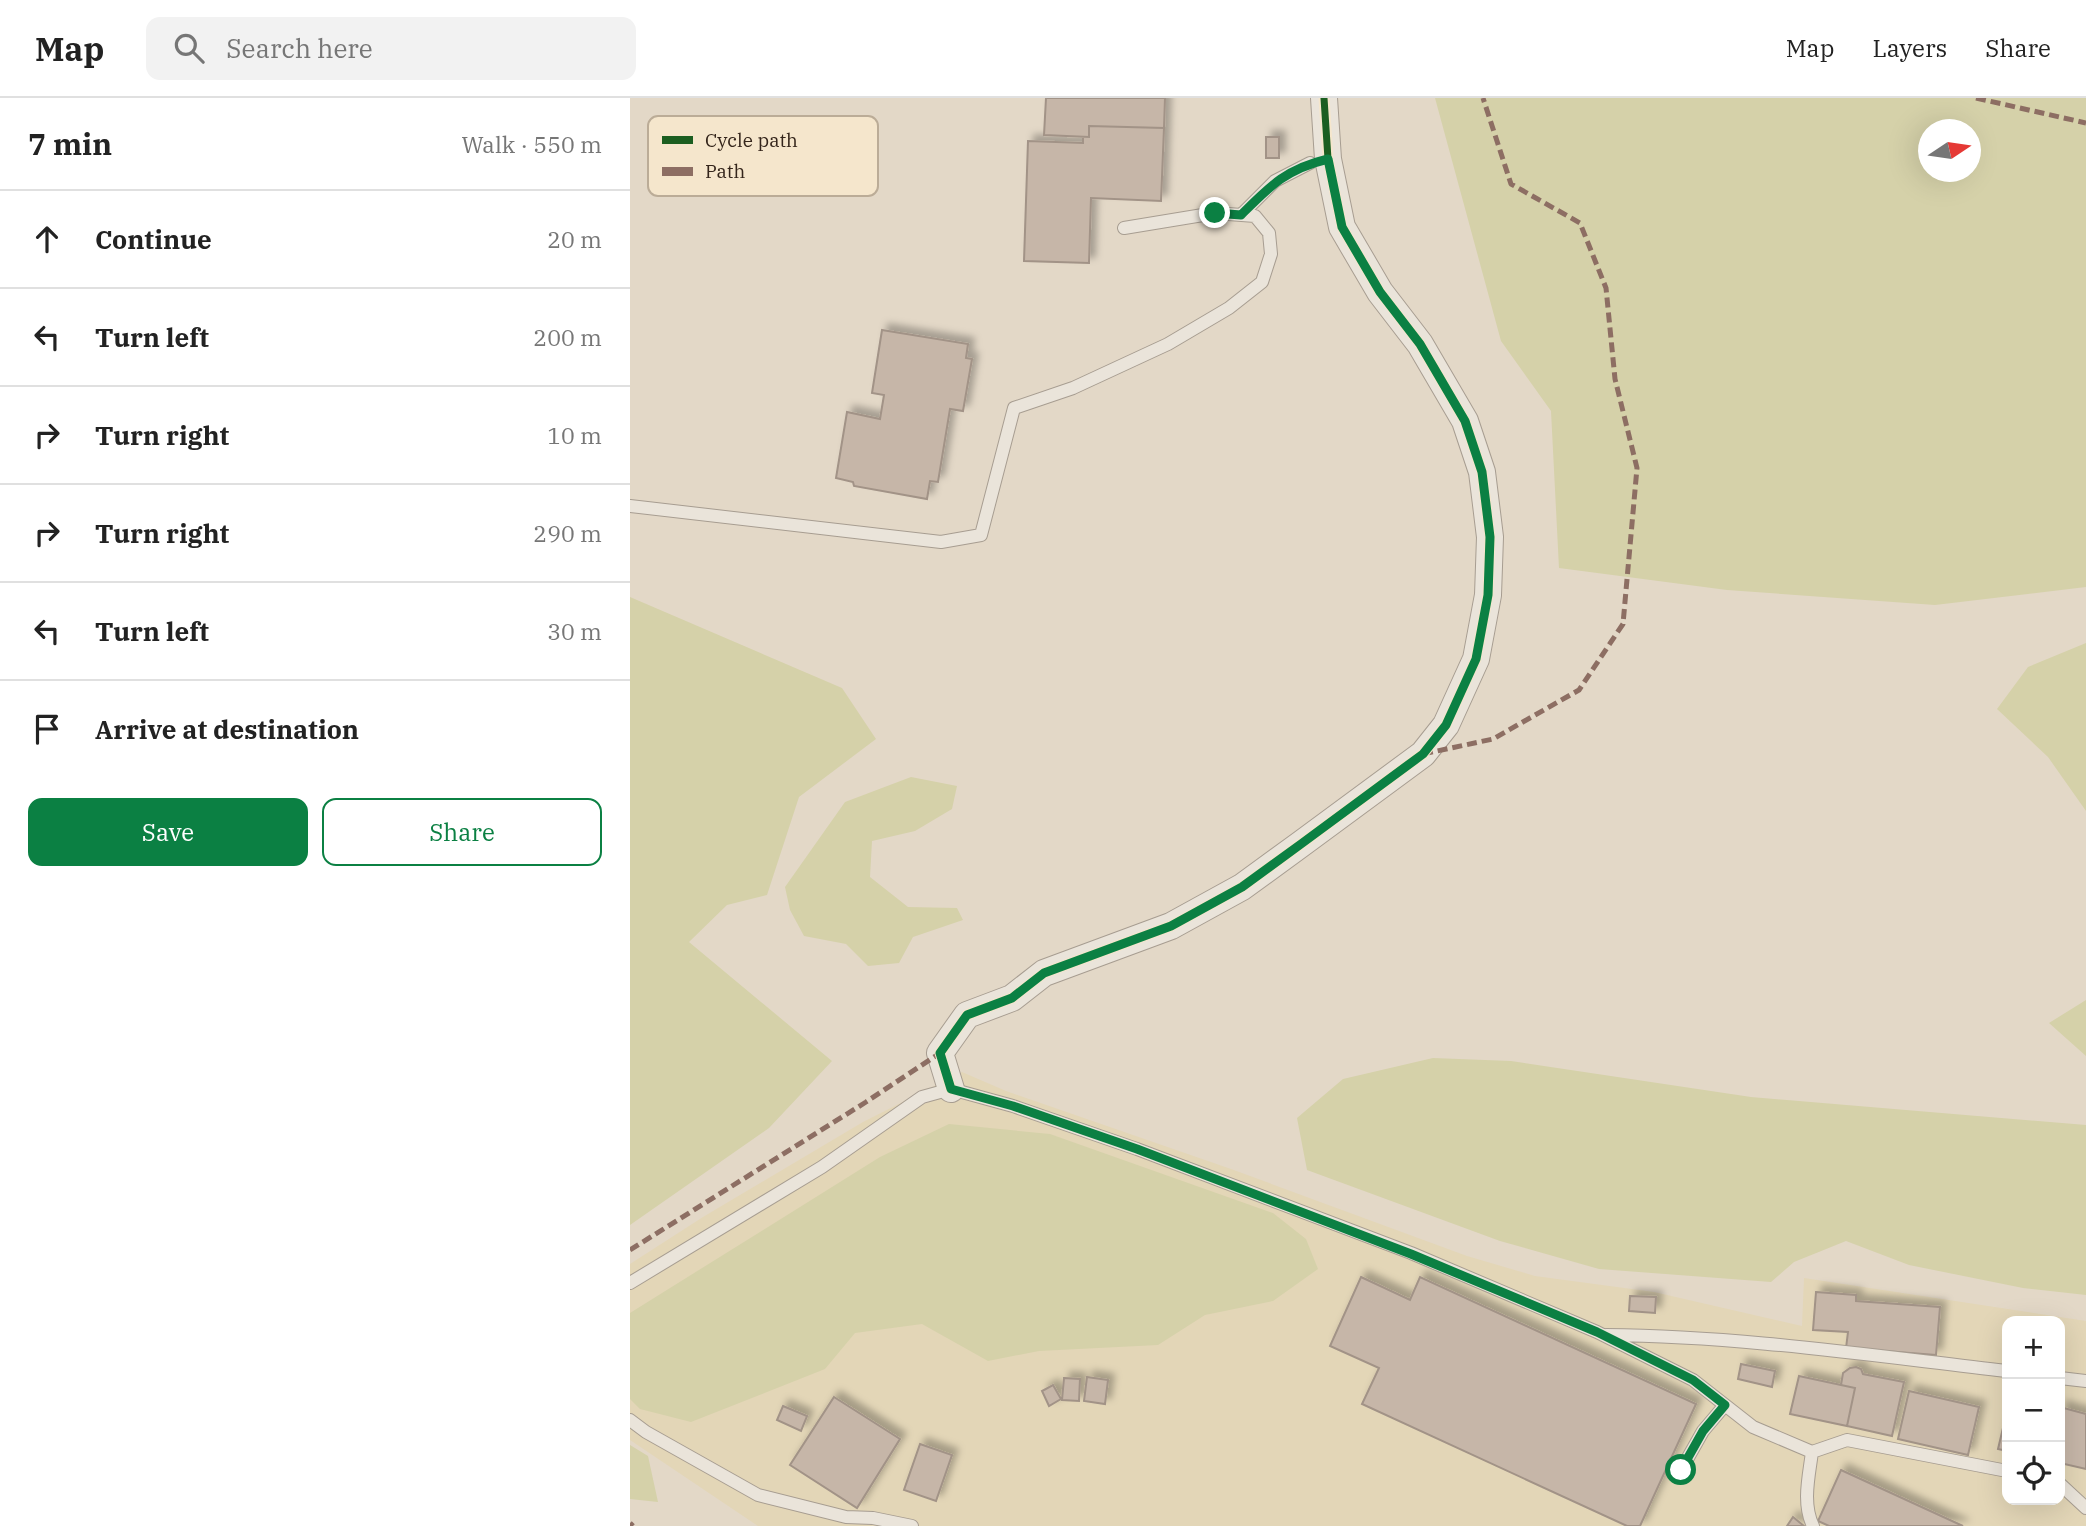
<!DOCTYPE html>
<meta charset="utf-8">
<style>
:root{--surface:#fff;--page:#f2f2f2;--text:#222;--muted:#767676;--line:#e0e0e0;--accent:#0b8043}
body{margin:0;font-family:"IBM Plex Serif",serif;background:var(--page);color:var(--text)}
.controls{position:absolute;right:21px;bottom:21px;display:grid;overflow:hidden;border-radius:14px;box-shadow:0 7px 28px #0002}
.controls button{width:63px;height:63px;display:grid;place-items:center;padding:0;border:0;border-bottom:2px solid var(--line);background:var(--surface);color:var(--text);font:35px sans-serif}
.compass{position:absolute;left:1288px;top:21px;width:63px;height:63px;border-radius:50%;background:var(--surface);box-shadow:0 7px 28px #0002;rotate:77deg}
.stop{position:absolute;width:21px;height:21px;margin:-16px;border:5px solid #0b8043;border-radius:50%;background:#fff}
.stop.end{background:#0b8043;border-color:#fff;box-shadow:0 2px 7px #0008}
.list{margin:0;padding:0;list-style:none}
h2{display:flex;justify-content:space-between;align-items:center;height:91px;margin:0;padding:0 28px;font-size:30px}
h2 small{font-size:23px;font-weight:400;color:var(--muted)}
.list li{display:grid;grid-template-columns:46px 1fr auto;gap:21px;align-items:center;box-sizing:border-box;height:98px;padding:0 28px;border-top:2px solid var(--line)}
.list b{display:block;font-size:26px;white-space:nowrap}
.list em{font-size:23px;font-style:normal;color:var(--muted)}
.actions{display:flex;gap:14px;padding:21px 28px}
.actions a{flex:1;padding:16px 0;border:2px solid var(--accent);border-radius:14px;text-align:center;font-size:24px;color:var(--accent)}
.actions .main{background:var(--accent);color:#fff}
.icon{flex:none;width:38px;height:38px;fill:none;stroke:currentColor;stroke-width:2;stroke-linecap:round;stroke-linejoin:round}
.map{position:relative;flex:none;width:1456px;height:1428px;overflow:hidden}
header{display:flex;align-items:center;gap:42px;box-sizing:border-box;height:98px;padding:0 35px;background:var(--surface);border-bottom:2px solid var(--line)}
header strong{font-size:33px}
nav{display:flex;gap:38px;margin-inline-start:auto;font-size:24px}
.search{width:490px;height:63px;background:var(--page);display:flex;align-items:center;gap:18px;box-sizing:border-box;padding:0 24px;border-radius:14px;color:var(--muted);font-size:26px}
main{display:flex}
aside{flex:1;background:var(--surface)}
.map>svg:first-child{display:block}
.farmland{fill:#e3d6b7;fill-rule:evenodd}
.green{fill:#d5d1a9;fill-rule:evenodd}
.building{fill:#c6b6a8;stroke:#a29387;stroke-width:2;filter:url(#shadow)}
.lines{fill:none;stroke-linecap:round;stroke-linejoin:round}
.service-casing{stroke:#a79d91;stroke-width:14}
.minor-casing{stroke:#a79d91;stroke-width:28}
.service{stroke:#eae4da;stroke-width:12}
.minor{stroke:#eae4da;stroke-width:26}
.quiet{stroke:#8d6e63;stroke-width:5;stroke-dasharray:10 5;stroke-linecap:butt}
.cycleway-casing{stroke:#f5e6cc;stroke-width:11}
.cycleway{stroke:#1b5e20;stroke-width:7}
.route{stroke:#0b8043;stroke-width:9}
.key{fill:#f5e6cc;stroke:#bbac97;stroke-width:2}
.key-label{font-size:19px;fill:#34251b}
</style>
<header>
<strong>Map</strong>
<div class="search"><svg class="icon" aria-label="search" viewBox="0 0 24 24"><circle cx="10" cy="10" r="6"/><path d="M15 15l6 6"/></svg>Search here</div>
<nav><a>Map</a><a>Layers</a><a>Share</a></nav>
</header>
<main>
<aside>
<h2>7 min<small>Walk · 550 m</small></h2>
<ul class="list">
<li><svg class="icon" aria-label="ahead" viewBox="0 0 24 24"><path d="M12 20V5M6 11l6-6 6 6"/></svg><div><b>Continue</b></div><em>20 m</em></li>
<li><svg class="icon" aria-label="left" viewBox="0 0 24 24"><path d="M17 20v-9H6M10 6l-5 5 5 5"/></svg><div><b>Turn left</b></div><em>200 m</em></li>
<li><svg class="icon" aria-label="right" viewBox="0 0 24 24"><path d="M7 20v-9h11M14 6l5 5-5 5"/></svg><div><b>Turn right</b></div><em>10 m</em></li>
<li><svg class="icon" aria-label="right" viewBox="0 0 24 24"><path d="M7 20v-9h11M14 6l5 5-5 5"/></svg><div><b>Turn right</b></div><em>290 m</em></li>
<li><svg class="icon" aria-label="left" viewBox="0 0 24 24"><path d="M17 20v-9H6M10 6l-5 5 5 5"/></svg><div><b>Turn left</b></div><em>30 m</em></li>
<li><svg class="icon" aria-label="arrive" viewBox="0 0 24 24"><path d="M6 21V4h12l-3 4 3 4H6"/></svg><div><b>Arrive at destination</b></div></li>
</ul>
<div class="actions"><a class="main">Save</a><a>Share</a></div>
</aside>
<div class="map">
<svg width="1456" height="1428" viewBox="0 0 1456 1428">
<defs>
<filter id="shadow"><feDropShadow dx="6" dy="-6" stdDeviation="3.5" flood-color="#0004"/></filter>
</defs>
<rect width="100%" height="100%" fill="#e3d8c7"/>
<path class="farmland" d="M332,974L376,993L601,1071L837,1158L905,1178L1024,1194L1172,1228L1174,1180L1456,1223V1428H128L0,1342V1166L73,1119L233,1024ZM1377,1223H1430V1402H1377Z"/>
<path class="green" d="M805,0H1456V489L1305,507L1097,492L929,470L921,313L871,243ZM1298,32H1340V74H1298Z
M0,499L212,590L246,641L169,699L137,797L97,807L59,844L202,963L139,1030L0,1127Z
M1456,545V713L1418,659L1367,611L1398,569Z
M281,679L327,688L322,711L285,733L242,743L240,779L278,809L327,810L333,822L283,839L269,865L238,868L216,846L174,838L160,812L155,789L215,704Z
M1456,902V958L1419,925Z
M803,960L881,963L1121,999L1456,1027V1197L1393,1190L1279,1167L1216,1143L1164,1164L1141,1184L969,1171L870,1143L677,1072L667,1020L713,981Z
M319,1026L420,1036L643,1115L676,1141L688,1171L643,1203L575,1217L528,1247L409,1253L358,1263L292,1226L225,1235L195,1271L61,1324L10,1311L0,1301V1215L250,1059Z
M0,1347L18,1358L28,1404L0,1401Z"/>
<path class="building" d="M416,0H535L534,30L459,28V39L414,37Z
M459,28L534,30L531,103L461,100L459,165L394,163L398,43L453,45V39H459Z
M636,39H649V60H636Z
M252,232L338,246L336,260L342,261L333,313L320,311L308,384L300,383L297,401L224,388L223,384L206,380L217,314L250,321L254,297L242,295Z
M731,1179L780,1202L790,1179L1066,1306L1010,1428H997L732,1306L749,1270L700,1248Z
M1186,1194L1226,1197V1203L1310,1209L1306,1257L1216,1250L1218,1234L1183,1232Z
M1000,1198L1026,1199L1025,1215L999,1213Z
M1111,1266L1145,1273L1142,1289L1108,1281Z
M1226,1269L1231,1271L1233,1276L1274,1284L1262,1338L1217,1328L1225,1290L1211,1287L1213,1275L1220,1270Z
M1169,1278L1225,1290L1217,1328L1160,1316Z
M457,1279L478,1282L475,1306L454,1303Z
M434,1280L450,1281L449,1303L432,1302Z
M423,1287L431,1301L419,1308L412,1293Z
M1279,1293L1349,1309L1338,1357L1268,1341Z
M204,1299L270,1341L227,1410L160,1367Z
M153,1308L177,1318L171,1333L147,1322Z
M1430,1309L1456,1316V1371L1430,1365Z
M1377,1313V1353L1368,1351Z
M290,1346L322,1357L306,1403L274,1392Z
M1211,1372L1333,1428H1199L1188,1423Z
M1163,1419L1174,1428H1157Z"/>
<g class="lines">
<defs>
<path id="service" d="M611,117L645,83L680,65
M0,408L311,444L351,437L384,310L443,290L538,246L599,210L632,184L641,156L639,135L625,118L585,115L494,130
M0,1185L192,1069L292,999L321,991L383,1008L507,1051L781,1155L967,1234L1063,1282L1123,1329L1182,1354L1217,1342L1377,1373
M976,1237C1111,1238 1244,1258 1377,1273
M1430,1280L1456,1283
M0,1322L16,1334L128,1397L216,1419L243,1420L282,1428
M1182,1354C1179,1378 1172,1405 1183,1428
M1044,1376L1051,1372L1073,1333L1095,1307
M1430,1386L1456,1410"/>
<path id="minor" d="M321,991L310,955L337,917L382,900L414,875L541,828L612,789L671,746L793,656L816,627L846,561L858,497L860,439L852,374L835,323L790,246L750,194L712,129L698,61L694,0"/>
</defs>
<use href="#service" class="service-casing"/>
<use href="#minor" class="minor-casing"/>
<use href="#service" class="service"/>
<use href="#minor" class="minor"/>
<path class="quiet" d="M1346,0L1456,25
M793,656L863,641L949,592L993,526L1007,370L985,281L976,190L950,125L881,86L853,0
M0,1152L236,1004L310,955
M0,1425L3,1428"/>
<defs>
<path id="cycleway" d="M321,991L310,955L337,917L382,900L414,875L541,828L612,789L671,746L793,656L816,627L846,561L858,497L860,439L852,374L835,323L790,246L750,194L712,129L698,61L694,0"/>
</defs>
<use href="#cycleway" class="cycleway-casing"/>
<use href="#cycleway" class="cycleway"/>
</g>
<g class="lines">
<path class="route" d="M585,115L611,117C640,88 656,71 698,61L712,129L750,194L790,246L835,323L852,374L860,439L858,497L846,561L816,627L793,656L671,746L612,789L541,828L414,875L382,900L337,917L310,955L321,991L383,1008L507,1051L781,1156L967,1234L1063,1282L1095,1307L1073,1333L1051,1372"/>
</g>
<rect x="18" y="18" width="230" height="80" rx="10" class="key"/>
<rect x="32" y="38" width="31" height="8" fill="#1b5e20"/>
<rect x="32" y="69" width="31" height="9" fill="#8d6e63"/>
<g class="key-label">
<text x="75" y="49">Cycle path</text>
<text x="75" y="80">Path</text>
</g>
</svg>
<div class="controls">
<button>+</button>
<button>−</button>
<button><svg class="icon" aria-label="locate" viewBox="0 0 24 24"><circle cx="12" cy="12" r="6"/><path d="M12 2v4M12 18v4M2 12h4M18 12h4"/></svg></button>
</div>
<svg class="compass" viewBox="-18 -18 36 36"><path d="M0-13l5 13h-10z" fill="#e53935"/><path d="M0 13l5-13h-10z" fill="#767676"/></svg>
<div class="stop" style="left:1051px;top:1372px"></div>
<div class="stop end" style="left:585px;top:115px"></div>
</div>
</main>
